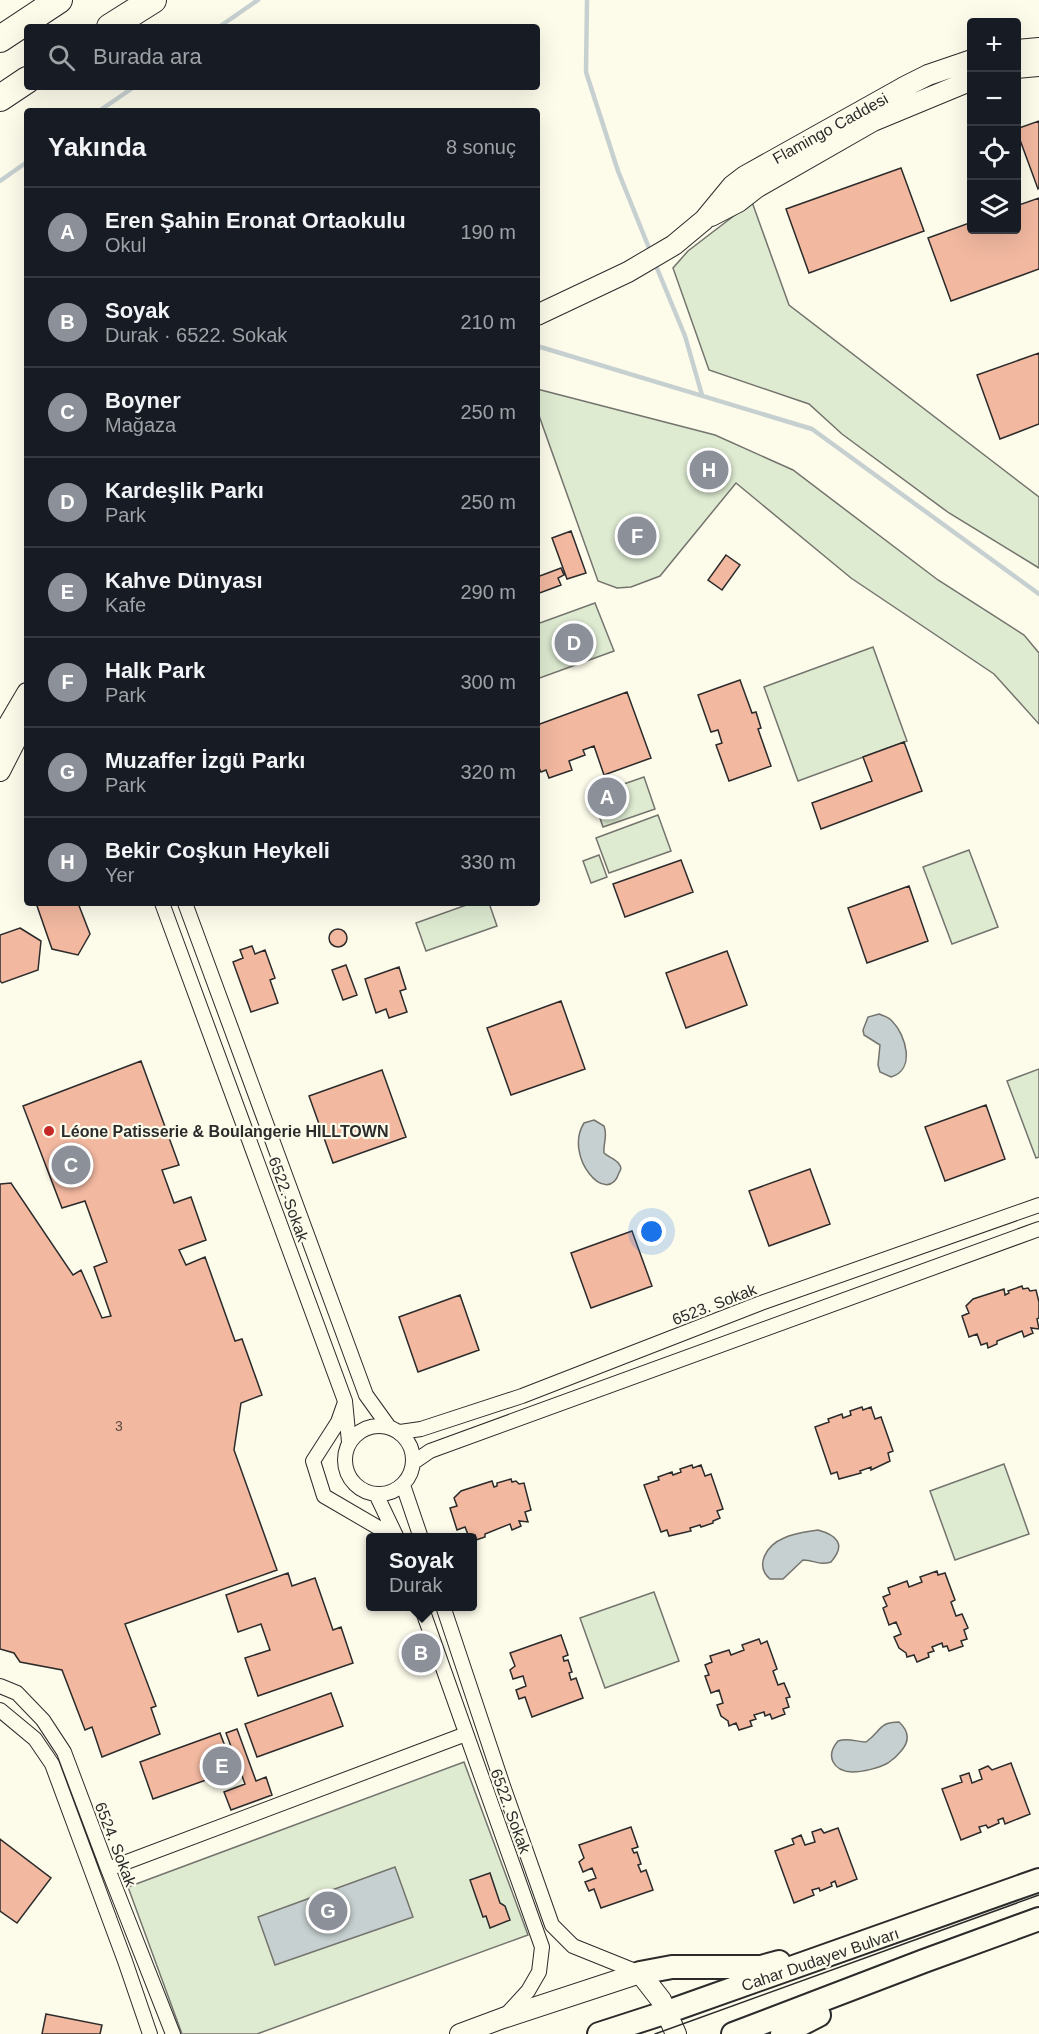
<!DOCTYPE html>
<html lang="tr">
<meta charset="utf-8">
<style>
:root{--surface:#171b24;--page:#20242c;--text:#f1f3f6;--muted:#9ea1a6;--line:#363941;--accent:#8c9099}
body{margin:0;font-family:Arial,sans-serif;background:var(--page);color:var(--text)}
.controls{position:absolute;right:18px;top:18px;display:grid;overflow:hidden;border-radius:6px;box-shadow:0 6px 24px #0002}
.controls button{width:54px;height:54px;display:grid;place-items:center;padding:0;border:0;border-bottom:2px solid var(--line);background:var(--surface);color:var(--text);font:30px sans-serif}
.you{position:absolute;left:652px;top:1232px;width:21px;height:21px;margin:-15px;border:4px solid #fff;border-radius:50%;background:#1a73e8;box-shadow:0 0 0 9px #1a73e833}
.badge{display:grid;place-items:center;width:39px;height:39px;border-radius:50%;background:var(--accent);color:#fff;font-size:20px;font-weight:700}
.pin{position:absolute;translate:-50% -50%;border:3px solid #fff;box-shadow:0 2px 6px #0006}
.popup{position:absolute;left:366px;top:1533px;width:111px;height:78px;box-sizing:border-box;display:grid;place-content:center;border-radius:6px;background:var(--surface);filter:drop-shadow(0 2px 4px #0005);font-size:20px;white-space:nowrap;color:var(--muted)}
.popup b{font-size:22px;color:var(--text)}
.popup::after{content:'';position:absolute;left:50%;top:100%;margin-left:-12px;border:12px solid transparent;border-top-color:var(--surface)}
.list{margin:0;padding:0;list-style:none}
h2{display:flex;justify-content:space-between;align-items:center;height:78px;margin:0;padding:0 24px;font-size:26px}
h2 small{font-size:20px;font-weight:400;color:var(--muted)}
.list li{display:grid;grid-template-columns:39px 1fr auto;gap:18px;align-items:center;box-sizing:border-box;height:90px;padding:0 24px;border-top:2px solid var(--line)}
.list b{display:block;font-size:22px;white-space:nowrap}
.list p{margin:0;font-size:20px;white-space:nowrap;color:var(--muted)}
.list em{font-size:20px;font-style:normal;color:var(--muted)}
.icon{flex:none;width:33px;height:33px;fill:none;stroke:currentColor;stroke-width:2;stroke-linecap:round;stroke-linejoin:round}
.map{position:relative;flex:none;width:1039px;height:2034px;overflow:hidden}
.search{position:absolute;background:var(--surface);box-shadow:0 6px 24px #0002;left:24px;top:24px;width:516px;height:66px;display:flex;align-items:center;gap:15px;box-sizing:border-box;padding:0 21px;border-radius:6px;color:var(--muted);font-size:22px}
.panel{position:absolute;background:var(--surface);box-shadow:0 6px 24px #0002;left:24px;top:108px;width:516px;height:798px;border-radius:6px}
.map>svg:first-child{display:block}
.green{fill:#deebd1;stroke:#74746e;stroke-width:1.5}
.water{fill:#c7d0d0;stroke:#74746e;stroke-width:1.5}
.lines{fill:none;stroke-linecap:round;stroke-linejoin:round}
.stream{stroke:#c7d0d0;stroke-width:4.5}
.building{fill:#f2b8a0;stroke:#2b2b2b;stroke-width:1.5}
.street-casing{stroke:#2b2b2b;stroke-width:16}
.secondary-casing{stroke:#2b2b2b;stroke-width:22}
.primary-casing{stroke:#2b2b2b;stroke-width:26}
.highway-casing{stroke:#2b2b2b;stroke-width:28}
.street{stroke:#fdfbea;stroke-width:14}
.secondary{stroke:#fdfbea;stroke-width:20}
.primary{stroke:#fdfbea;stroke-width:22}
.highway{stroke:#fdfbea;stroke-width:26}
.tram{stroke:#2b2b2b;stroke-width:1.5}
.poi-dot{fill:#c62828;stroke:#fdfbea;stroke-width:2}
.labels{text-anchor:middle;stroke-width:4.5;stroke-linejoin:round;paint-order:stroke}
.number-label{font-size:14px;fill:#5d4e48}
.street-label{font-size:16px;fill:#2b2b2b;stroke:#fdfbea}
.poi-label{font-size:16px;font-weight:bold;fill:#2b2b2b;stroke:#fdfbea;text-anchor:start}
</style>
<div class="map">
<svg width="1039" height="2034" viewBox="0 0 1039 2034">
<rect width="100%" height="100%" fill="#fdfbea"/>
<path class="green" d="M752,202L789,305L1039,497V568L949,513L842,434L809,404L709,370L673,268L688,251Z
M537,389L715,435L793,470L938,580L1024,635L1039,653V724L994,674L851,578L736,483L660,576L631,587L617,588L598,581L537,410Z
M595,603L614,651L537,679V624Z
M873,647L907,741L798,781L764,687Z
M644,777L655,809L603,827L592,795Z
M658,815L671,851L609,873L596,838Z
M969,850L998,927L952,944L923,867Z
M599,855L607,877L591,883L583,861Z
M472,903H489L497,926L426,951L416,923Z
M1039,1069V1157L1036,1158L1007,1081Z
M1004,1464L1029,1534L955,1560L930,1491Z
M654,1592L679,1661L605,1688L580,1618Z
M464,1762L528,1935L257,2034H182L128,1887Z"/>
<path class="water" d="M879,1014C884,1016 889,1017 892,1021C906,1035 916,1070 891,1077L880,1072L878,1065L880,1045L864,1035L863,1030L868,1017Z
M594,1120L604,1126C608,1136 603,1143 604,1153C608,1157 616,1159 619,1164C622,1168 621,1169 619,1173C607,1208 563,1156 584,1123Z
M818,1530C836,1535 847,1544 831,1562C819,1566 815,1560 803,1560L783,1579H770C754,1565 767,1545 784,1538C794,1533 806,1532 818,1530Z
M899,1722C909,1731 910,1740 902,1750C898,1755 894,1759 888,1763C879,1768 863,1772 852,1772C833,1771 825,1756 838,1741C849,1737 855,1742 866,1742C881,1732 878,1722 899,1722Z
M395,1867L413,1917L275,1965L258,1917Z"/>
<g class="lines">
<path class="stream" d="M587,0L586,72L618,171L651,253
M219,27L258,0
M99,111L134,87
M0,181L27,162
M654,261L685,336L702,395
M537,346L812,429L1039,594"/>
</g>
<path class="building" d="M1039,121V188L1038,189L1016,129Z
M901,168L924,231L809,273L786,209Z
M1039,198V269L951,301L928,238L972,222V230H1016V206Z
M1039,353V424L1000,439L977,375Z
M571,531L586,573L567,579L552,538Z
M726,555L740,565L722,590L708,580Z
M561,568L564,575L558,578L561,585L537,594V577Z
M740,680L752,713L756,712L761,728L758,729L771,766L729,781L716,745L722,743L718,730L711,732L698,695Z
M627,692L651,758L604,775L594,746L583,750L585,755L569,761L572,770L549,778L546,770L541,772L539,768L537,769V725Z
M904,742L922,791L821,829L812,803L872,781L863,757Z
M681,860L693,892L625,917L613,884Z
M909,886L928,941L867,963L848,908Z
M36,903H78L90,934L78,955L52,949Z
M20,928L41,941L38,970L2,983L0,981V935Z
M329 938a9 9 0 1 1 18 0a9 9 0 1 1-18 0Z
M252,946L255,954L265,950L275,978L270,980L278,1003L251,1012L233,962L243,958L240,950Z
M727,951L747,1005L686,1028L666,973Z
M346,965L357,995L343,1000L332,970Z
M399,967L406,989L400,991L407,1012L389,1018L386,1009L376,1013L365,979Z
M561,1001L585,1069L511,1095L487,1028Z
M141,1061L179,1165L162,1170L174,1203L191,1197L206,1240L179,1250L186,1265L205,1257L235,1341L242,1339L262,1395L241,1403L234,1450L277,1570L125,1624L156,1706L151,1708L160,1734L102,1757L92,1727L85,1730L62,1670L20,1662L14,1653L0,1649V1184L11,1183L73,1275L81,1270L102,1318L111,1316L94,1267L107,1262L85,1201L62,1208L23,1106Z
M382,1070L406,1137L333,1163L309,1096Z
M986,1105L1005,1159L945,1181L925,1127Z
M810,1169L830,1224L769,1246L749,1191Z
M632,1231L652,1286L591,1308L571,1253Z
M1022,1286L1023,1289L1028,1288L1030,1291L1036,1290L1039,1302V1318L1037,1319L1039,1329L1031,1328L1033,1333L1024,1337L1022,1331L997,1341V1344L988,1348L987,1343L981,1345L977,1334L969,1337L962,1316L969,1313L966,1306L973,1299L1004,1289L1005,1295L1009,1293L1008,1291Z
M460,1295L479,1350L418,1372L399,1317Z
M862,1407L863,1410L871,1407L875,1419L881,1417L893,1451L888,1453L890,1461L871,1470V1467L860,1471L861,1473L839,1479L837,1472L831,1474L815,1427L829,1422L828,1419L842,1414L843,1418L851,1415L850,1411Z
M692,1465L693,1468L701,1465L705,1476L711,1474L723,1509L717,1511L720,1518L713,1521V1523L701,1527L700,1525L690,1528L691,1531L669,1536L667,1530L661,1532L644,1485L659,1480L658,1477L672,1472L673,1475L681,1472L680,1469Z
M511,1479L512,1482L516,1481L519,1484L524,1483L531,1510L525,1512L528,1522L519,1521L521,1526L512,1530L510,1524L485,1534V1537L476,1540L475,1535L469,1537L465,1527L457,1530L450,1508L457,1506L454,1498L461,1491L492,1481L494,1487L497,1486V1483Z
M937,1571L938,1575L945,1573L955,1600L951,1602L956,1616L962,1614L968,1628L964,1630L967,1639L961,1641L963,1646L949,1651L947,1646L943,1647L942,1643L932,1647L934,1651L928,1653L929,1657L917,1662L914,1655L907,1657L906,1653L899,1648L894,1637L901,1634L896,1622L889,1625L883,1608L887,1606L883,1597L890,1594L888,1588L907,1581L909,1587L922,1582L920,1577Z
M288,1573L292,1586L315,1578L333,1630L341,1627L353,1663L258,1696L245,1658L270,1650L261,1624L238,1632L226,1595Z
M561,1635L568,1655L563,1657L564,1661L568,1660L572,1672L569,1673L571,1680L576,1678L583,1698L532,1717L525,1697L519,1699L516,1690L526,1686L523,1676L513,1679L510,1670L515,1666L510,1653Z
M759,1639L761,1644L767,1641L777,1669L773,1671L778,1685L784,1683L790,1697L786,1698L789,1707L783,1709L785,1714L772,1719L770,1714L765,1716L764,1712L754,1715L756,1719L750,1721L752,1726L739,1730L736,1723L729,1726L728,1721L721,1716L717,1705L723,1703L719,1690L711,1693L705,1676L709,1675L705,1665L712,1662L710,1656L729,1650L731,1655L744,1650L742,1645Z
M331,1693L343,1726L257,1757L245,1724Z
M237,1729L256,1781L266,1777L272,1795L231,1810L224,1792L245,1784L226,1733Z
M220,1733L234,1770L153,1799L140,1762Z
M1011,1763L1030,1814L1005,1824L1003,1818L998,1820L999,1823L988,1828L986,1825L979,1827L981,1832L961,1840L942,1789L962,1782L960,1776L969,1773L972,1783L982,1779L979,1770L988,1766L992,1770Z
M631,1827L638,1847L632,1849L634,1853L637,1852L641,1864L638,1865L641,1872L646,1870L653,1890L601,1908L594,1889L589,1891L585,1882L596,1878L592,1868L583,1872L579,1862L584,1858L579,1845Z
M838,1828L857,1879L837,1887L835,1881L831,1883L832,1886L820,1891L819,1888L812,1890L814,1895L794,1903L775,1851L794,1844L792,1839L801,1835L805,1845L815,1842L812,1832L821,1829L824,1833Z
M0,1839L51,1878L17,1923L0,1911Z
M490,1873L500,1903L505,1906L510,1920L490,1928L486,1916L483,1917L470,1880Z
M46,2014L102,2025L100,2034H42Z"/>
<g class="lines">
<defs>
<path id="street" d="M162,903L345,1401L349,1442
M185,903L366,1395L389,1427
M344,1405L338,1422L313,1461L324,1496L396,1538
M345 1460a34 34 0 1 1 68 0a34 34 0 1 1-68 0Z
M400,1432L421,1429L522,1396L761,1303L1039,1205
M414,1462L430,1451L1039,1229
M403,1485L421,1538
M376,1494L397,1538
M421,1606L542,1947L539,1972L528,1991L506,2015
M443,1606L503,1786L552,1925L573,1946L640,1973
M0,1686L17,1693L43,1720L64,1752L108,1869L173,2034
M0,1710L35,1739L52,1764L125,1961L150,2034
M108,1869L466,1734"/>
<path id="secondary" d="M1016,50L1039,48
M1016,68L1039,66
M711,216L738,202L756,188L873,121L972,80
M537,315L628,272L674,245L704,220L732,186L745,176L906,86L928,75L972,60
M0,739L27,693
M0,771L27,718
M460,2034L503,2018L640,1973L661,2000L676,2034"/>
<path id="primary" d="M640,1973L672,1967H761L779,1962
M599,2034L667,2012L1039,1880
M733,2034L924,1961L1039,1919
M782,2034L819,2015"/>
<path id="highway" d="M110,27L153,0
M0,39L59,0
M0,98L27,80"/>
</defs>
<use href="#street" class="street-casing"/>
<use href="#secondary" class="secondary-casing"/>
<use href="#primary" class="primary-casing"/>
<use href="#highway" class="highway-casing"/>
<use href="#street" class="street"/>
<use href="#secondary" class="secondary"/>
<use href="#primary" class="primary"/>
<use href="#highway" class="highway"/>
<path class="tram" d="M655,2034L1039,1895"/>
</g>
<circle class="poi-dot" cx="49" cy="1131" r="6"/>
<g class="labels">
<g class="number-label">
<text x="119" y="1431">3</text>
</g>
<g class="street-label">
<text transform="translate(830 128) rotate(-29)" y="6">Flamingo Caddesi</text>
<text transform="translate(289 1199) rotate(70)" y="6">6522. Sokak</text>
<text transform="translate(714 1304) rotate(-21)" y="6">6523. Sokak</text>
<text transform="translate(511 1811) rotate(70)" y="6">6522. Sokak</text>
<text transform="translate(116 1844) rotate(69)" y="6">6524. Sokak</text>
<text transform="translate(820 1959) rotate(-19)" y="6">Cahar Dudayev Bulvarı</text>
</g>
<g class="poi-label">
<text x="61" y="1137">Léone Patisserie &amp; Boulangerie HILLTOWN</text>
</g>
</g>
</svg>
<div class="controls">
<button>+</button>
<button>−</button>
<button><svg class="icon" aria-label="locate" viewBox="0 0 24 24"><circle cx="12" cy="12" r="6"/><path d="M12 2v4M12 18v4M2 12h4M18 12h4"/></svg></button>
<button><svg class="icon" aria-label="layers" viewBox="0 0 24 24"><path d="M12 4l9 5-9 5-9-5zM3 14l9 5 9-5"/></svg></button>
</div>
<div class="you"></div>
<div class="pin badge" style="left:607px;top:797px">A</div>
<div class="pin badge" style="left:421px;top:1653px">B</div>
<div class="popup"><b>Soyak</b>Durak</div>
<div class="pin badge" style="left:71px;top:1165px">C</div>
<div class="pin badge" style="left:574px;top:643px">D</div>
<div class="pin badge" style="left:222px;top:1766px">E</div>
<div class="pin badge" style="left:637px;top:536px">F</div>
<div class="pin badge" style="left:328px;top:1911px">G</div>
<div class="pin badge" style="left:709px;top:470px">H</div>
<div class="search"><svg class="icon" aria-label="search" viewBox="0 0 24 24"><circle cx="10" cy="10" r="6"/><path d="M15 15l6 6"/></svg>Burada ara</div>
<section class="panel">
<h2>Yakında<small>8 sonuç</small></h2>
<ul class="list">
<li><span class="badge">A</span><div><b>Eren Şahin Eronat Ortaokulu</b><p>Okul</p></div><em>190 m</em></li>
<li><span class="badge">B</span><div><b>Soyak</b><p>Durak · 6522. Sokak</p></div><em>210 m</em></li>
<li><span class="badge">C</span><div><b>Boyner</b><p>Mağaza</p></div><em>250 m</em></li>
<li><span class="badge">D</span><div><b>Kardeşlik Parkı</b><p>Park</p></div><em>250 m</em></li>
<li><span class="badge">E</span><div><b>Kahve Dünyası</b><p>Kafe</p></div><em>290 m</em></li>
<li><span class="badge">F</span><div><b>Halk Park</b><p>Park</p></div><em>300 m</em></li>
<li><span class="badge">G</span><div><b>Muzaffer İzgü Parkı</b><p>Park</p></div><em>320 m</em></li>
<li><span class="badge">H</span><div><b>Bekir Coşkun Heykeli</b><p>Yer</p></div><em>330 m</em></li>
</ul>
</section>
</div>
